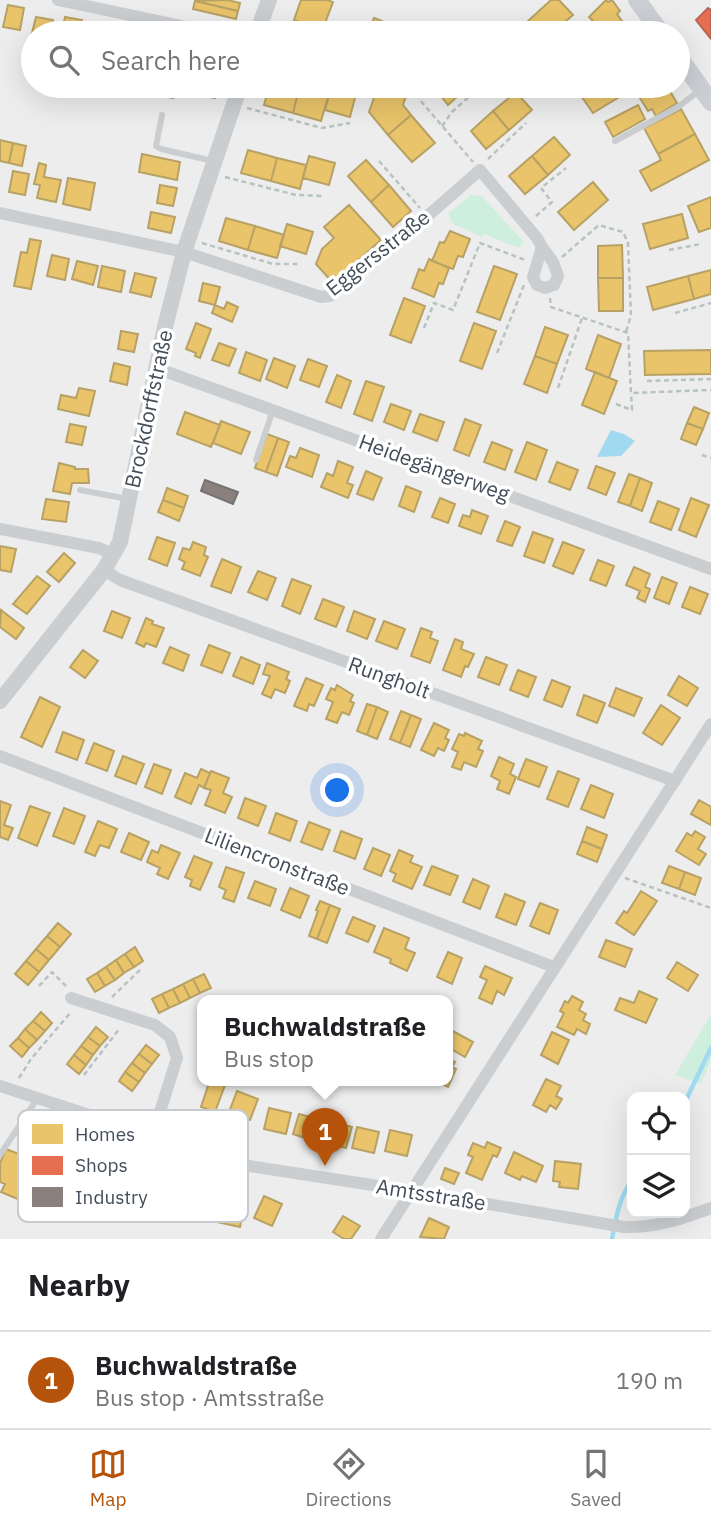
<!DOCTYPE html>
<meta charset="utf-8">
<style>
:root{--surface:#fff;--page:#f2f2f2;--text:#202124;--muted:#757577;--line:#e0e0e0;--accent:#b45309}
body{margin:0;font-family:"IBM Plex Sans",sans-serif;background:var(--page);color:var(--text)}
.controls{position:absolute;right:21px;bottom:21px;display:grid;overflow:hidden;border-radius:14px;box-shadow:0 7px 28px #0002}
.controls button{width:63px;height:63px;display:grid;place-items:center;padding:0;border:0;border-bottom:2px solid var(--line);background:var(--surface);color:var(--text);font:35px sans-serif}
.you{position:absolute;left:338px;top:791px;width:24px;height:24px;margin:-18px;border:5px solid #fff;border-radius:50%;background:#1a73e8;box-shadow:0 0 0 10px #1a73e833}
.badge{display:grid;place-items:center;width:46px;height:46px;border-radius:50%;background:var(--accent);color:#fff;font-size:23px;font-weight:700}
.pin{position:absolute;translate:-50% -58px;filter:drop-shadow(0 2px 4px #0008)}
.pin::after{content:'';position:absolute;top:37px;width:24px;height:21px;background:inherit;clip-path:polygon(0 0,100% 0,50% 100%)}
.popup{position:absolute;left:197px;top:995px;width:256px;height:91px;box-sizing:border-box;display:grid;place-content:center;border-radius:14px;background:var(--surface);filter:drop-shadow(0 2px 5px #0005);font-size:23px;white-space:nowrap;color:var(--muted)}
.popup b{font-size:26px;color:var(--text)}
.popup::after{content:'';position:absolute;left:50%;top:100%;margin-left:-14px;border:14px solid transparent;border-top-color:var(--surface)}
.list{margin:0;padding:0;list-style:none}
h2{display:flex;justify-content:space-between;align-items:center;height:91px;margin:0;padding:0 28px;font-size:30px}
h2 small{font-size:23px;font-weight:400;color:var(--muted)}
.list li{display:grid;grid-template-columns:46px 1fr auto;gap:21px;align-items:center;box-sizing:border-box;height:98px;padding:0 28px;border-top:2px solid var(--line)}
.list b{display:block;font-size:26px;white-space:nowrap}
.list p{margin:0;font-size:23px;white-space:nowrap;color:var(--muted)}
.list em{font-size:23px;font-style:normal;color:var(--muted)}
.icon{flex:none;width:38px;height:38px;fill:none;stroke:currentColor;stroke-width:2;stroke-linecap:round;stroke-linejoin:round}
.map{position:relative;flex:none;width:711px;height:1239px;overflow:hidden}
.search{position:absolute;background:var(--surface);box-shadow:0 7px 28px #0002;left:21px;right:21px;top:21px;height:77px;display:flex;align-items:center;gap:18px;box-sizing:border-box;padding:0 24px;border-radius:38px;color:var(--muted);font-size:26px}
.sheet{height:189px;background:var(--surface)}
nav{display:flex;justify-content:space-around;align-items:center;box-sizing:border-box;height:98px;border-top:2px solid var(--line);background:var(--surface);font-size:19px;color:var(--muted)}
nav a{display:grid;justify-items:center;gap:4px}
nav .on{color:var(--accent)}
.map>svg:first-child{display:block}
.green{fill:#cfefde}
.water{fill:#a1daf0}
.homes{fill:#e9c46a;stroke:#b7a165;stroke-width:2}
.shops{fill:#e76f51;stroke:#b66554;stroke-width:2}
.industry{fill:#8a817c;stroke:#757272;stroke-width:2}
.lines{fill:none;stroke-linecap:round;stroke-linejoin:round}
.stream{stroke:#a1daf0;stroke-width:4.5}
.path{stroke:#b6c3c1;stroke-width:2.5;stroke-dasharray:5 3.5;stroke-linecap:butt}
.service{stroke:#cbced1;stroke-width:6}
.minor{stroke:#cbced1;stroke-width:12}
.tertiary{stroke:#cbced1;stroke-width:16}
.secondary{stroke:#cbced3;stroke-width:18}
.labels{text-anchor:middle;stroke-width:7;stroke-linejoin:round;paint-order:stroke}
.street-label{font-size:21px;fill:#434e5a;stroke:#fff}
.key{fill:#fff;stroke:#c7cace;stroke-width:2}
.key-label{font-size:19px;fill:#434e5a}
</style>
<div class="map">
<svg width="711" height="1239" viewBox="0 0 711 1239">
<rect width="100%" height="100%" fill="#eeeded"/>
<path class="green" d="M471,195L482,196L524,242L519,248L484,234L482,237L453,224L448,213Z
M711,1014V1060L701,1084L675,1075Z"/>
<path class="water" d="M611,430L624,434L635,441L621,456L597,457Z"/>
<path class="homes" d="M227,0L240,3L238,11L195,1Z
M301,0H327L333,2L322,31L294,20Z
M551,0H559L573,15L552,33H539L528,21Z
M606,0L608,2L612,0L620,11L617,14L622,21L604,33L589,17Z
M195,1L238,11L236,19L193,9Z
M8,5L24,8L20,30L3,27Z
M36,17L53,20L50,33H33V38L31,37Z
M65,17L82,20L79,33L62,32Z
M374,18L382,21L377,33H368Z
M593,21L600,31L597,33H582L580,31Z
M87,22L110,27L109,33H85Z
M161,86H187L185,92L175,90L173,98L159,95Z
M187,86H218L215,98L185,92Z
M269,86H288L299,89L293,113L264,105Z
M378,86L406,96L403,105L411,115L388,135L369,112Z
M433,86H469L448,105Z
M590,86H621L626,93L593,113L579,93Z
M660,86H667L677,103L656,116L652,109L648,111L640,98Z
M331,87L356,94L350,117L325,110Z
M299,89L328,97L321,121L293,113Z
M516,92L532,110L509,130L493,111Z
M638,105L645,119L613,137L605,122Z
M681,109L695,134L658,154L644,128Z
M493,111L509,130L486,149L471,131Z
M411,115L435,143L412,162L388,135Z
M695,134L709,160L651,191L640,171L661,160L658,154Z
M554,137L570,155L548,175L532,156Z
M0,140L13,143L9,163L0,161Z
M13,143L26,146L22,166L9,163Z
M248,150L277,158L271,181L241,173Z
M142,154L180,162L177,180L139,172Z
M309,156L335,163L329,185L303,178Z
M532,156L548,175L525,194L509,176Z
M277,158L306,165L300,189L271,181Z
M366,160L389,185L371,202L348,176Z
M39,163L46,165L44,177L61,180L56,202L37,198L40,185L34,184Z
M13,171L29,174L25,195L9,192Z
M68,178L95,183L90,210L63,204Z
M593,182L608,200L574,230L558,212Z
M160,185L177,188L173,206L157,203Z
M389,185L411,211L393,227L371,202Z
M711,197V228L699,232L688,206Z
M349,205L381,240L333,283L316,264L322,249L334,238L324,227Z
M151,212L175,217L171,233L148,228Z
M682,214L688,238L650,249L643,224Z
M226,218L255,226L248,250L219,241Z
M287,224L313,232L306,254L280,246Z
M255,226L284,235L277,258L248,250Z
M450,231L470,239L463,257L458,256L453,269L432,261L440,242L444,243Z
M30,239L41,241L31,289L14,286L21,252L27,253Z
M622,245L623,278H598V246Z
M52,255L69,259L65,280L47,276Z
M429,259L449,268L443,284L439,283L434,297L412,288L419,269L424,271Z
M77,261L98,266L93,285L72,279Z
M102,266L125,271L121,292L98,287Z
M494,266L517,274L500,320L477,312Z
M711,270V294L694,299L688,276Z
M135,273L156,278L151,297L130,292Z
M688,276L694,299L653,310L647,287Z
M598,278H623V311H599Z
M203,283L220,287L215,305L199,301Z
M404,298L425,306L411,343L390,335Z
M227,302L238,307L232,322L212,313L215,305L224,309Z
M196,323L211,329L200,358L195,356L196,353L186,349Z
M474,323L496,331L482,369L460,361Z
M545,327L568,335L557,364L535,356Z
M121,331L138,334L134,352L118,349Z
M598,335L621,344L609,378L586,369Z
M219,343L236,349L229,366L212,360Z
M711,350V374L645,375L644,351Z
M246,352L267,360L260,381L239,373Z
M535,356L557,364L547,393L524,384Z
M274,358L295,366L287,388L266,379Z
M308,359L327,366L319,387L300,380Z
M114,363L130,367L127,385L110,381Z
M595,372L617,381L604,414L582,405Z
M337,375L351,381L341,408L326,402Z
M366,381L384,387L372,421L354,414Z
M79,388L95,391L89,416L58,409L61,395L76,398Z
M391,404L411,411L404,430L384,422Z
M694,407L709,413L703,429L687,423Z
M185,412L220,425L211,447L177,434Z
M420,414L444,422L437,441L413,432Z
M465,419L481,425L469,456L454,450Z
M221,421L250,432L241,454L213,443Z
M687,423L703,429L696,445L681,439Z
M70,424L86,427L82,445L66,442Z
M267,434L278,438L266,472L255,468Z
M278,438L289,442L277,476L266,472Z
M492,442L512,450L505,470L484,462Z
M527,442L547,450L536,480L515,472Z
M300,448L319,455L312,477L286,467L290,456L296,458Z
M338,461L353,467L347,483L353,485L348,498L321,487L327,473L333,476Z
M557,462L578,470L570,490L549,482Z
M59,463L75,467V469H88L89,483H72L70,494L53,491Z
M596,466L615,473L606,495L588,488Z
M366,471L382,478L373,500L357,494Z
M629,474L640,478L630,506L618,502Z
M640,478L652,483L642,511L630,506Z
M406,486L421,492L414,512L399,506Z
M167,488L188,496L184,508L163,500Z
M440,498L455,504L448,523L432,517Z
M691,498L709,505L696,537L679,530Z
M46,499L69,502L66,522L42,519Z
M163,500L184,508L179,521L158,512Z
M658,501L679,509L671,530L650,522Z
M472,510L488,516L481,534L459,526L463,515L470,517Z
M505,521L520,527L512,546L497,541Z
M533,532L553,539L544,563L524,556Z
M157,537L175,543L167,566L149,559Z
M193,542L206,547L204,555L208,557L200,576L182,569L185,562L179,559L183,548L190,550Z
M563,542L584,550L573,574L553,566Z
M0,546L16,549L11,572L0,570Z
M64,553L75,563L59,582L47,572Z
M222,559L241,567L231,593L211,586Z
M598,560L614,566L606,586L590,580Z
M634,567L650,574L645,587L650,589L645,602L637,598L640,591L626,585Z
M258,571L276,578L267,600L248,592Z
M37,576L50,586L27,614L13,604Z
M662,577L677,583L669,604L654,598Z
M292,579L311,586L300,614L282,606Z
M690,587L708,594L700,614L682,607Z
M323,599L344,607L336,627L315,619Z
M1,610L24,628L16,639L0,627Z
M112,611L130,618L122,638L104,631Z
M354,611L375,619L367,639L347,631Z
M146,618L153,621L152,624L164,628L156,647L146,643L144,647L136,643Z
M384,621L405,629L397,649L376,641Z
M421,628L432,632L430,638L438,641L430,663L411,656Z
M455,639L463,642L461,649L474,654L468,667L465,666L461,677L443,670Z
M209,645L230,653L222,673L201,665Z
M170,647L189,655L183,671L163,663Z
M83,650L98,661L85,678L70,667Z
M241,657L260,665L253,684L233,676Z
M486,657L507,665L499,685L478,677Z
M267,663L289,672L286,679L290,681L285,693L275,689L271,698L262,694L270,676L263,674Z
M518,670L536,677L528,697L510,690Z
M679,676L698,688L687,706L668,695Z
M306,678L323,685L314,706L309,704L307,711L294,706Z
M552,680L570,687L562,707L544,700Z
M337,685L353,695L350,701L354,703L349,715L342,712L337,723L326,719L333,702L326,699L331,688L335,690Z
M616,688L642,698L634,716L609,706Z
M584,695L605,703L597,723L577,715Z
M40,697L60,707L42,747L21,737Z
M367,704L377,707L367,735L357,731Z
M661,705L680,718L662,745L643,733Z
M377,707L388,712L377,739L367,735Z
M401,711L411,715L400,743L390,739Z
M411,715L421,719L410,747L400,743Z
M434,723L449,730L445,738L449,740L444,751L438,748L434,756L421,750Z
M63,732L84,740L77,760L56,752Z
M465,733L482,741L478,749L483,751L476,767L464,762L461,770L452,767L458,752L452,749L459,734L464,736Z
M94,743L114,751L107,771L86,763Z
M123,756L144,764L136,784L115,776Z
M499,757L514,764L510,774L516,777L509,794L497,789L500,781L491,776Z
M526,759L547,767L539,787L518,779Z
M154,764L171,770L162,794L145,787Z
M201,769L210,773L204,788L199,785L191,804L175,797L185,773L197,778Z
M211,771L229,778L223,793L232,797L225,813L205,805L211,790L204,788Z
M558,771L579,779L568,807L547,799Z
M591,785L613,794L604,818L581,809Z
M245,798L266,806L258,826L238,818Z
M699,800L711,807V825L691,814Z
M0,801L11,805L4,825L13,828L8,840L0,837Z
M30,806L50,813L37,846L18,838Z
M64,808L85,816L74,844L53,836Z
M276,813L297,821L290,841L269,833Z
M98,821L117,829L109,848L100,845L95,856L85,852Z
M309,822L330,830L322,850L301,842Z
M587,827L607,835L602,849L582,841Z
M341,831L362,839L355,859L334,851Z
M695,831L705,837L698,849L706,854L699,865L676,851L687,833L692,836Z
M129,833L149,842L141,860L121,852Z
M582,841L602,849L597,862L577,854Z
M161,845L180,853L168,879L157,874L160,868L147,862L152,850L158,853Z
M373,848L390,855L381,876L364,869Z
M399,850L413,856L410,862L422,867L412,889L393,881L396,874L390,871Z
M194,856L212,863L200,890L190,886L192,880L185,877Z
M432,866L458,876L450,895L424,885Z
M669,866L685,872L679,889L662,883Z
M226,867L244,873L234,902L223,898L226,890L219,887Z
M685,872L701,878L695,895L679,889Z
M473,879L489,886L480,909L463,902Z
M255,881L276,889L270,906L248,898Z
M290,888L309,896L300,918L281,910Z
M641,891L657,901L634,935L616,923L624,911L627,913Z
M505,894L525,902L516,925L496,917Z
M320,901L330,905L317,939L309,936L318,911L316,910Z
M540,903L558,910L549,934L530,926Z
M330,905L340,909L327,943L317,939Z
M353,917L375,926L368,942L346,933Z
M58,923L71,934L60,947L47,936Z
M384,928L409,938L405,949L415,953L407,971L390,963L391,959L374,952Z
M47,936L60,947L49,960L36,949Z
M606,940L632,949L625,967L599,957Z
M135,947L143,961L134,967L125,954Z
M36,949L49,960L39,972L26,961Z
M448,952L462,958L452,984L437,977Z
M125,954L134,967L124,973L116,960Z
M116,960L124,973L115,980L106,967Z
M26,961L39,972L28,985L15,974Z
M677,962L698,975L688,991L667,978Z
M485,966L512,978L504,995L497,991L492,1004L479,998L487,980L480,977Z
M106,967L115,980L105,986L97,973Z
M97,973L105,986L95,992L87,979Z
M204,974L211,988L200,993L193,979Z
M193,979L200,993L190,998L183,984Z
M183,984L190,998L180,1003L173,989Z
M173,989L180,1003L169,1008L162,994Z
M639,991L657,999L646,1023L615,1010L620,998L634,1003Z
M162,994L169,1008L159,1013L152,999Z
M572,996L583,1002L579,1010L586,1014L583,1020L590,1024L586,1034L577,1029L574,1035L557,1027L564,1013L560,1011L565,1001L568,1003Z
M41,1012L52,1023L45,1031L33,1021Z
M33,1021L45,1031L37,1040L25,1029Z
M96,1027L108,1037L100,1046L88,1037Z
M25,1029L37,1040L29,1048L18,1038Z
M449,1029L473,1042L465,1057L451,1049L448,1054Z
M552,1032L569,1040L558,1064L541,1055Z
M88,1037L100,1046L93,1055L81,1046Z
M18,1038L29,1048L22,1057L10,1046Z
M146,1045L159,1055L152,1064L139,1054Z
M81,1046L93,1055L86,1065L74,1055Z
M139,1054L152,1064L145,1073L132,1063Z
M74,1055L86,1065L79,1074L67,1064Z
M448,1059L455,1062L452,1067L456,1069L448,1087L434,1080H448Z
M132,1063L145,1073L139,1082L125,1072Z
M125,1072L139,1082L132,1091L119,1081Z
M546,1079L561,1086L556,1096L562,1099L556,1109L550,1105L546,1112L533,1105Z
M210,1080L225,1085L215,1112L201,1107Z
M237,1091L258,1099L250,1120L229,1112Z
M269,1108L291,1113L286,1134L264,1129Z
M299,1114L321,1120L314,1141L293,1134Z
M330,1121L352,1127L346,1148L324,1142Z
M357,1127L379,1132L374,1153L352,1148Z
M390,1130L412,1135L407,1156L385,1151Z
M487,1142L501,1148L497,1157L493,1155L482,1180L466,1173L473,1157L468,1155L473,1143L485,1148Z
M6,1149L29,1158L22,1175L37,1182L31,1196L23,1193L20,1200L1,1192L5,1184L0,1182V1163Z
M514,1152L543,1166L536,1182L522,1176L520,1180L505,1173Z
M555,1161L581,1164L578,1189L559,1187L560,1182L553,1181Z
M445,1168L459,1173L454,1184L441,1179Z
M74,1173L94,1182L83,1206L77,1204L75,1210L62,1204L66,1195L56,1191L62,1177L70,1180Z
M115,1177L141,1189L133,1206L121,1201L118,1207L111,1203L116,1193L109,1190Z
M195,1182L216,1190L208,1210L187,1202Z
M223,1192L246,1197L240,1227L217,1222Z
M264,1196L282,1204L272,1226L254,1218Z
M343,1216L360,1226L351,1239H344L333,1232Z
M429,1218L449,1227L444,1239L420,1237Z"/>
<path class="shops" d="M708,8L711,10V39L696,20Z"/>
<path class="industry" d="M205,480L238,492L233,504L201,491Z"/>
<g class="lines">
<path class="stream" d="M685,1102L711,1048
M612,1239C616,1218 619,1198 632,1180"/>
<path class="path" d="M413,86L420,100L473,162
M247,108L322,128L350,123
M442,126L452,112L481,86
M488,159L526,123
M379,161L420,208
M225,177L296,195L323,196
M536,216L552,202L541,188L566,168
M202,243L273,264H298
M669,250L701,244
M562,257L599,225L623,232L628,243L631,315L626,332
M550,298L551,307L628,333L631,393L711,390
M675,313L711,303
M424,328L434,303L453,310L480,243L525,260
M497,353L524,285
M647,381L711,379
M558,388L582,318
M616,404L632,410L631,393
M702,455L711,458
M625,878L711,908
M39,986L52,972L66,986
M112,997L142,968
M84,1075L120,1028
M19,1078L31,1059L71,1012"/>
<path class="service" d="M162,115L156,146L161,149L213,161
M615,141L678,107L700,90
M256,460L273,410
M80,490L128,499
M0,1155L37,1099"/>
<path class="minor" d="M58,0L215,33
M0,213L184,252L321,297L330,296L382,250L391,248L480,170L537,238L542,247L533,277L537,285L545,288L554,285L558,276L553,262L542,247
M156,368L711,569
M0,529L99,548L114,555
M104,570L120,580L675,781
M0,756L554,967
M71,998L155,1025L170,1037L177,1058L152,1137
M0,1086L243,1165L411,1191L624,1227C656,1228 681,1219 711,1208
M381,1239L711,724"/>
<path class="tertiary" d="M257,33L269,0
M0,701L104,570L120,542L165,327L184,252L240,86"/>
<path class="secondary" d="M637,0L661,33
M678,56L711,102"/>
</g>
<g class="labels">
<g class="street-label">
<text transform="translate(378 253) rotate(-38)" y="7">Eggersstraße</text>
<text transform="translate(149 409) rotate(-78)" y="7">Brockdorffstraße</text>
<text transform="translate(434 468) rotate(20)" y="7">Heidegängerweg</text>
<text transform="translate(389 678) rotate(20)" y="7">Rungholt</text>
<text transform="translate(277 862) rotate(21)" y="7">Liliencronstraße</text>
<text transform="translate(431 1195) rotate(9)" y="7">Amtsstraße</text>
</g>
</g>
<rect x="18" y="1110" width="230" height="112" rx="10" class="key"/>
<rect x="32" y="1124" width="31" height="20" fill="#e9c46a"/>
<rect x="32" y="1156" width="31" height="19" fill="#e76f51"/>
<rect x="32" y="1187" width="31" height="20" fill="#8a817c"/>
<g class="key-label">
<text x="75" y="1141">Homes</text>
<text x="75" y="1172">Shops</text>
<text x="75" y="1204">Industry</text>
</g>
</svg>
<div class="controls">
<button><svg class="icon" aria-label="locate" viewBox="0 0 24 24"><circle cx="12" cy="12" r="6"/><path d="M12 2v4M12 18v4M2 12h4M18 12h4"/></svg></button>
<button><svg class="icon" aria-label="layers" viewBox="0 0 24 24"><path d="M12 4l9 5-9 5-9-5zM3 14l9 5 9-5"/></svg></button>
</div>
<div class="you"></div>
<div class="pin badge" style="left:325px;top:1166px">1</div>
<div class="popup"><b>Buchwaldstraße</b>Bus stop</div>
<div class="search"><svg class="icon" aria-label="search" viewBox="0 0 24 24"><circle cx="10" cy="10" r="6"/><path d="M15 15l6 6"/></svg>Search here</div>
</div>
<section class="sheet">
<h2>Nearby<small></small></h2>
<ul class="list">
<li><span class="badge">1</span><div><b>Buchwaldstraße</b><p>Bus stop · Amtsstraße</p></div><em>190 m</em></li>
</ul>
</section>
<nav>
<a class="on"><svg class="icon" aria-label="map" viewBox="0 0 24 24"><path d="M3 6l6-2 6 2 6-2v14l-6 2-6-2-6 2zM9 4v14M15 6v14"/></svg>Map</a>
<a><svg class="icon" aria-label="directions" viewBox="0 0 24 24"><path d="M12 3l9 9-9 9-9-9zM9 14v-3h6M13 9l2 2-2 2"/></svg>Directions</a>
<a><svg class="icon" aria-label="saved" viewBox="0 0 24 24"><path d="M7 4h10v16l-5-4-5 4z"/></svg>Saved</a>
</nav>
